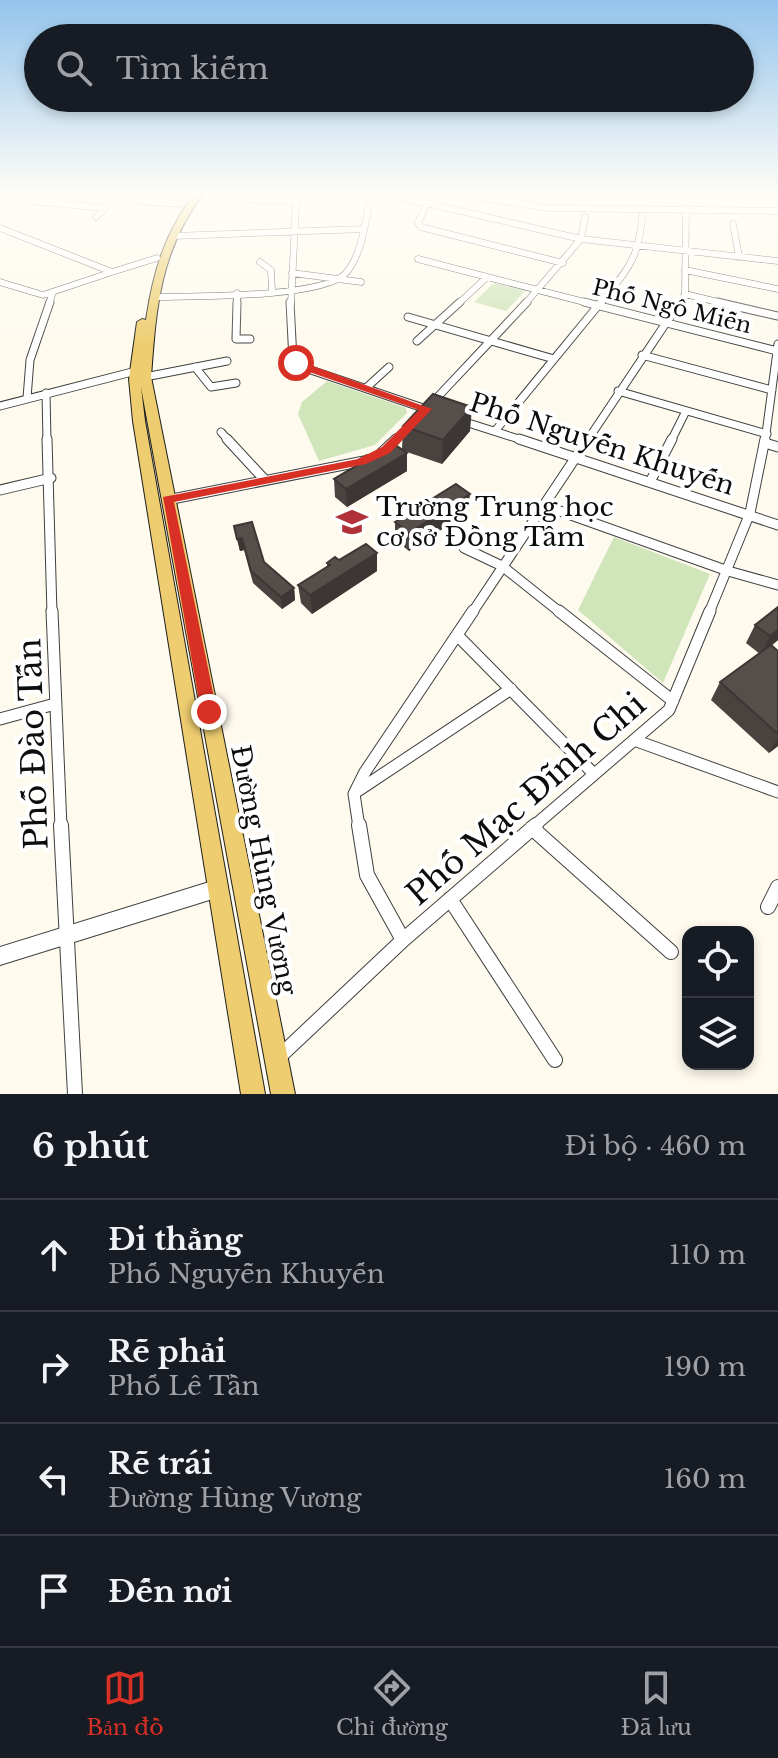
<!DOCTYPE html>
<html lang="vi">
<meta charset="utf-8">
<style>
:root{--surface:#171b24;--page:#20242c;--text:#f1f3f6;--muted:#9ea1a6;--line:#363941;--accent:#d93025}
body{margin:0;font-family:"Libre Baskerville",serif;background:var(--page);color:var(--text)}
.controls{position:absolute;right:24px;bottom:24px;display:grid;overflow:hidden;border-radius:16px;box-shadow:0 4px 12px #0003}
.controls button{width:72px;height:72px;display:grid;place-items:center;padding:0;border:0;border-bottom:2px solid var(--line);background:var(--surface);color:var(--text);font:40px sans-serif}
.stop{position:absolute;width:24px;height:24px;margin:-18px;border:6px solid #d93025;border-radius:50%;background:#fff}
.stop.end{background:#d93025;border-color:#fff;box-shadow:0 2px 8px #0008}
.list{margin:0;padding:0;list-style:none}
h2{display:flex;justify-content:space-between;align-items:center;height:104px;margin:0;padding:0 32px;font-size:34px}
h2 small{font-size:26px;font-weight:400;color:var(--muted)}
.list li{display:grid;grid-template-columns:52px 1fr auto;gap:24px;align-items:center;box-sizing:border-box;height:112px;padding:0 32px;border-top:2px solid var(--line)}
.list b{display:block;font-size:30px;white-space:nowrap}
.list p{margin:0;font-size:26px;white-space:nowrap;color:var(--muted)}
.list em{font-size:26px;font-style:normal;color:var(--muted)}
.icon{flex:none;width:44px;height:44px;fill:none;stroke:currentColor;stroke-width:2;stroke-linecap:round;stroke-linejoin:round}
.map{position:relative;flex:none;width:778px;height:1094px;overflow:hidden}
.search{position:absolute;background:var(--surface);box-shadow:0 4px 12px #0003;left:24px;right:24px;top:24px;height:88px;display:flex;align-items:center;gap:20px;box-sizing:border-box;padding:0 28px;border-radius:44px;color:var(--muted);font-size:30px}
.sheet{height:552px;background:var(--surface)}
nav{display:flex;justify-content:space-around;align-items:center;box-sizing:border-box;height:112px;border-top:2px solid var(--line);background:var(--surface);font-size:22px;color:var(--muted)}
nav a{display:grid;justify-items:center;gap:4px}
nav .on{color:var(--accent)}
.map>svg:first-child{display:block}
.green{fill:#d1e5bb}
.lines{fill:none;stroke-linecap:round;stroke-linejoin:round}
.minor-far4-casing{stroke:#404040;stroke-width:7}
.minor-far3-casing{stroke:#404040;stroke-width:9}
.minor-far2-casing{stroke:#404040;stroke-width:11}
.minor-far1-casing{stroke:#404040;stroke-width:13}
.minor-casing{stroke:#404040;stroke-width:16}
.tertiary-casing{stroke:#404040;stroke-width:2}
.primary-casing{stroke:#1e1e1e;stroke-width:2}
.minor-far4{stroke:#fff;stroke-width:6}
.minor-far3{stroke:#fff;stroke-width:7}
.minor-far2{stroke:#fff;stroke-width:9}
.minor-far1{stroke:#fff;stroke-width:11}
.minor{stroke:#fff;stroke-width:14}
.tertiary{fill:#fff;fill-rule:evenodd}
.primary{fill:#edcd6f;fill-rule:evenodd}
.wall{fill:#494340}
.shaded-wall{fill:#3c3734}
.building{fill:#554e4a;stroke:#3c3734;stroke-width:2}
.route{fill:#d93025}
.labels{text-anchor:middle;stroke-width:8;stroke-linejoin:round;paint-order:stroke}
.far-street-label{font-size:22px;fill:#0d0d0d;stroke:#fff}
.street-label{font-size:26px;fill:#0d0d0d;stroke:#fff}
.poi-label{font-size:26px;fill:#0d0d0d;stroke:#fff;text-anchor:start}
.near-street-label{font-size:32px;fill:#0d0d0d;stroke:#fff}
</style>
<div class="map">
<svg width="778" height="1094" viewBox="0 0 778 1094">
<rect width="100%" height="100%" fill="#fefaee"/>
<path class="green" d="M494,283L525,291L506,311L474,302Z
M327,381L406,408L407,413L375,445L319,461L298,414L302,402Z
M614,537L710,574L663,683L578,610Z"/>
<g class="lines">
<defs>
<path id="minor-far4" d="M40,193L32,201L105,208L96,217
M140,193L137,201L181,204
M249,193L248,199L296,202L291,304
M452,193L548,208L778,211
M387,194L581,239L778,261
M427,203L418,223L421,227L563,263
M733,224L739,257
M0,228L112,272L157,258
M174,236L364,229
M418,259L592,304
M260,262L271,270L272,291
M685,270L778,289
M292,273L361,282
M0,282L43,295L112,272
M685,294L726,304
M685,294L686,208
M157,297C194,296 321,298 345,274C361,257 365,225 369,204L390,193
M49,304L53,292
M237,304V293
M458,304L487,277
M525,304L581,239L585,217
M600,304C631,265 639,259 643,209
M679,304L685,294"/>
<path id="minor-far3" d="M237,302L236,339H250
M290,302L293,360L302,367L429,410
M584,302L777,351
M717,302L778,316
M408,317L554,359
M417,341L460,302
M642,355L772,390
M195,367L211,387L236,383
M145,377L227,361
M366,388L389,367
M618,391L767,434
M46,393L47,441
M27,398L30,360L50,302
M432,403L527,302
M0,406L136,371
M462,421L525,441
M495,431L601,302
M221,432L229,441
M394,441L411,425
M587,441L680,302
M671,441L686,411
M765,441L778,344"/>
<path id="minor-far2" d="M47,439L52,613
M227,439L265,480
M519,439L778,525
M765,443L778,447
M381,453L396,439
M650,482L672,439
M0,490L51,478
M167,500L364,461
M543,505L728,571L778,585
M464,548L502,566L561,613
M472,613L588,439
M709,613L750,513L765,439"/>
<path id="minor-far1" d="M52,611L61,827
M559,611L673,701
M458,636L594,774
M0,719L55,704
M634,740L778,792
M356,792L511,689
M359,827L354,794L365,772L473,611
M533,827L669,710L710,611"/>
<path id="minor" d="M61,825L75,1094
M359,825L367,875L403,940
M532,828L671,952
M450,899L555,1060
M768,907L778,887
M279,1057L403,940L536,825"/>
<path id="tertiary" d="M219,879L225,882L228,888L225,894L219,897L0,965V947Z"/>
<path id="primary" d="M196,193H204C160,250 156,308 151,377L295,1094H271L141,387L145,421L265,1094H241L133,421L129,379L137,322L142,319L146,320C153,273 165,230 196,193Z"/>
</defs>
<use href="#minor-far4" class="minor-far4-casing"/>
<use href="#minor-far3" class="minor-far3-casing"/>
<use href="#minor-far2" class="minor-far2-casing"/>
<use href="#minor-far1" class="minor-far1-casing"/>
<use href="#minor" class="minor-casing"/>
<use href="#tertiary" class="tertiary-casing"/>
<use href="#primary" class="primary-casing"/>
<use href="#minor-far4" class="minor-far4"/>
<use href="#minor-far3" class="minor-far3"/>
<use href="#minor-far2" class="minor-far2"/>
<use href="#minor-far1" class="minor-far1"/>
<use href="#minor" class="minor"/>
<use href="#tertiary" class="tertiary"/>
<use href="#primary" class="primary"/>
</g>
<path class="wall" d="M403,426L470,431L442,464L404,451L407,453V471L347,507L335,497L334,479L355,467V462L402,449Z
M468,512L409,551L395,540V522Z
M234,526L264,562L294,588L295,600L282,609L253,583L244,550L240,551Z
M377,553V571L312,614L301,603L298,585L327,567V563Z
M755,625L778,640L772,645L778,651V746L769,753L711,700L720,682L760,654L746,643Z"/>
<path class="shaded-wall" d="M472,407L470,431L442,464L443,440Z
M407,453V471L347,507L346,489Z
M470,494L468,512L409,551V533Z
M242,538L244,550L240,551L237,539Z
M377,553V571L312,614L310,595Z
M294,588L295,600L282,609L281,597Z
M778,630V640L761,654L770,636Z
M778,738V746L769,753Z"/>
<path class="building" d="M433,394L472,407L443,440L403,426Z
M394,444L407,453L346,489L334,479L359,464L355,462L367,455L371,458Z
M456,484L470,494L409,533L395,522Z
M252,522L264,562L294,588L281,597L251,571L242,538L237,539L234,526Z
M366,544L377,553L310,595L298,585L330,565L327,563L335,557L339,560Z
M778,607V630L770,636L755,625Z
M771,645L778,651V734L720,682Z"/>
<linearGradient id="sky" x2="0" y2="1"><stop stop-color="#94c4ec"/><stop offset="0.56" stop-color="#fffdf7"/><stop offset="1" stop-color="#fffdf7" stop-opacity="0"/></linearGradient>
<rect width="778" height="346" fill="url(#sky)"/>
<path class="route" d="M296,360L432,409L390,453L366,464L174,502L217,712L209,719L201,712L163,497L358,459L382,447L419,410L292,366Z"/>
<defs>
<symbol id="school-bare" viewBox="-9 -9 18 18"><path d="M0-5L7-2L0 1L-7-2ZM-4 1L0 2.5L4 1V4Q0 6-4 4Z" fill="#b13138" stroke="#fff" stroke-width="2.5" paint-order="stroke"/></symbol>
</defs>
<g fill-rule="evenodd">
<use href="#school-bare" x="330" y="500" width="44" height="44"/>
</g>
<g class="labels">
<g class="far-street-label">
<text transform="translate(672 306) rotate(14)" y="8">Phố Ngô Miễn</text>
</g>
<g class="street-label">
<text transform="translate(602 444) rotate(18)" y="9">Phố Nguyễn Khuyến</text>
<text transform="translate(264 870) rotate(79)" y="9">Đường Hùng Vương</text>
</g>
<g class="poi-label">
<text x="376" y="516">Trường Trung học<tspan x="376" dy="30">cơ sở Đồng Tâm</tspan></text>
</g>
<g class="near-street-label">
<text transform="translate(33 744) rotate(-92)" y="11">Phố Đào Tấn</text>
<text transform="translate(526 799) rotate(-41)" y="11">Phố Mạc Đĩnh Chi</text>
</g>
</g>
</svg>
<div class="controls">
<button><svg class="icon" aria-label="locate" viewBox="0 0 24 24"><circle cx="12" cy="12" r="6"/><path d="M12 2v4M12 18v4M2 12h4M18 12h4"/></svg></button>
<button><svg class="icon" aria-label="layers" viewBox="0 0 24 24"><path d="M12 4l9 5-9 5-9-5zM3 14l9 5 9-5"/></svg></button>
</div>
<div class="stop" style="left:296px;top:363px"></div>
<div class="stop end" style="left:209px;top:712px"></div>
<div class="search"><svg class="icon" aria-label="search" viewBox="0 0 24 24"><circle cx="10" cy="10" r="6"/><path d="M15 15l6 6"/></svg>Tìm kiếm</div>
</div>
<section class="sheet">
<h2>6 phút<small>Đi bộ · 460 m</small></h2>
<ul class="list">
<li><svg class="icon" aria-label="ahead" viewBox="0 0 24 24"><path d="M12 20V5M6 11l6-6 6 6"/></svg><div><b>Đi thẳng</b><p>Phố Nguyễn Khuyến</p></div><em>110 m</em></li>
<li><svg class="icon" aria-label="right" viewBox="0 0 24 24"><path d="M7 20v-9h11M14 6l5 5-5 5"/></svg><div><b>Rẽ phải</b><p>Phố Lê Tần</p></div><em>190 m</em></li>
<li><svg class="icon" aria-label="left" viewBox="0 0 24 24"><path d="M17 20v-9H6M10 6l-5 5 5 5"/></svg><div><b>Rẽ trái</b><p>Đường Hùng Vương</p></div><em>160 m</em></li>
<li><svg class="icon" aria-label="arrive" viewBox="0 0 24 24"><path d="M6 21V4h12l-3 4 3 4H6"/></svg><div><b>Đến nơi</b></div></li>
</ul>
</section>
<nav>
<a class="on"><svg class="icon" aria-label="map" viewBox="0 0 24 24"><path d="M3 6l6-2 6 2 6-2v14l-6 2-6-2-6 2zM9 4v14M15 6v14"/></svg>Bản đồ</a>
<a><svg class="icon" aria-label="directions" viewBox="0 0 24 24"><path d="M12 3l9 9-9 9-9-9zM9 14v-3h6M13 9l2 2-2 2"/></svg>Chỉ đường</a>
<a><svg class="icon" aria-label="saved" viewBox="0 0 24 24"><path d="M7 4h10v16l-5-4-5 4z"/></svg>Đã lưu</a>
</nav>
